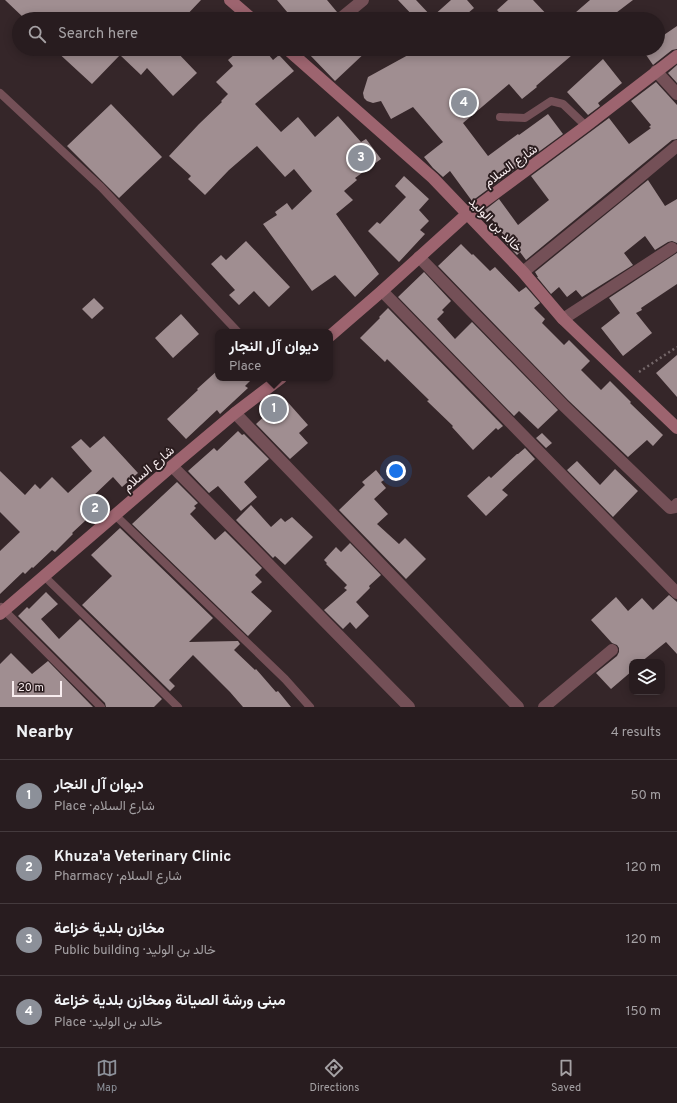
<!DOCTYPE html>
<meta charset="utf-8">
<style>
:root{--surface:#281c1f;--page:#34292c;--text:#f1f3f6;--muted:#a5a1a4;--line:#443a3d;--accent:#8c9099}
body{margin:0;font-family:Overpass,Vazirmatn,sans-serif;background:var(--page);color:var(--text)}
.controls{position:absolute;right:12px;bottom:12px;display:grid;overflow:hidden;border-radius:8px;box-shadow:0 2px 10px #0003}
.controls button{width:36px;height:36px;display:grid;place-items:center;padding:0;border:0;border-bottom:1px solid var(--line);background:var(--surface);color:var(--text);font:20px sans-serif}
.scale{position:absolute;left:12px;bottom:10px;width:50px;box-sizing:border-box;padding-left:4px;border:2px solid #f8edef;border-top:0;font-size:11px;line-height:14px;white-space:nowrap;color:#f8edef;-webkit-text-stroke:3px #2b1d1f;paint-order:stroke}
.you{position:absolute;left:396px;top:471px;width:14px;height:14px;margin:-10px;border:3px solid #fff;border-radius:50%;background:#1a73e8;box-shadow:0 0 0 6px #1a73e833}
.badge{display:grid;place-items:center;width:26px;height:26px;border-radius:50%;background:var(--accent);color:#fff;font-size:13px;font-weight:700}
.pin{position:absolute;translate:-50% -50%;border:2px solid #fff;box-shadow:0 1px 4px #0006}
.popup{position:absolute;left:215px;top:329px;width:118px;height:52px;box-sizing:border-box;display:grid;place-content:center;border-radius:8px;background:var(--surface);filter:drop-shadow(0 1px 3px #0005);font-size:13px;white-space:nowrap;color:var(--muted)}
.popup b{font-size:15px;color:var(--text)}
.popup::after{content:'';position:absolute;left:50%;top:100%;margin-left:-8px;border:8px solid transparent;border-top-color:var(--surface)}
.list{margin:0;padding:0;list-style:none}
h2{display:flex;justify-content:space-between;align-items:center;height:52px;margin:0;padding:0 16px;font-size:17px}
h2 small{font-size:13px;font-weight:400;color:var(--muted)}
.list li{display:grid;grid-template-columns:26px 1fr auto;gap:12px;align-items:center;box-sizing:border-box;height:72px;padding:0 16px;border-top:1px solid var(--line)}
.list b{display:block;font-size:15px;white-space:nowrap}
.list p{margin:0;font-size:13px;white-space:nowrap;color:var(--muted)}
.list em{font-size:13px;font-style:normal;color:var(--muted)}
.icon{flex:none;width:22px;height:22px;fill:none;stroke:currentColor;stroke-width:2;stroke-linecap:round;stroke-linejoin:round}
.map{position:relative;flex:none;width:677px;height:707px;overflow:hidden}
.search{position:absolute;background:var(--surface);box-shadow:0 2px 10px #0003;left:12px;right:12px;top:12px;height:44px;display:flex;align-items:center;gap:10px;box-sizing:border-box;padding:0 14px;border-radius:22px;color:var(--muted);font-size:15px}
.sheet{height:340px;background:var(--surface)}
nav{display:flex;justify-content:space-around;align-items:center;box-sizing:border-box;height:56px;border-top:1px solid var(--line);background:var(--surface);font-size:11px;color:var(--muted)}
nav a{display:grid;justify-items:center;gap:2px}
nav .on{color:var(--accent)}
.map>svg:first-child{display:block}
.building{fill:#a08e91}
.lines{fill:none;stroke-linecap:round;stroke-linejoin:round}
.path{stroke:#746769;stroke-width:2.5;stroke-dasharray:2 3;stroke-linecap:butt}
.lane{stroke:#745057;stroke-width:8}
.street{stroke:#745057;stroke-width:12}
.secondary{stroke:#9d646f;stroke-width:12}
.labels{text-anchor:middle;stroke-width:4;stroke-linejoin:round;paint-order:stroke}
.street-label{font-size:13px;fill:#f8edef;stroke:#2b1d1f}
</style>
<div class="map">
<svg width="677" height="707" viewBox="0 0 677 707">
<rect width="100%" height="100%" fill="#352629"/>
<path class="building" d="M5,0H201L183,19H25Z
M277,0H327L337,12L333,16V19H293Z
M398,0H416L432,17L451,0H467L474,8L461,19H416Z
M508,0H533L551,19H505L497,10Z
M590,0H633L608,19H568Z
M677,26V49L672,50L653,65L642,49H658V39Z
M54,49H174L197,73L173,96L147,68L141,75L120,55L92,84Z
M241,49H264L273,60L279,55L294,71L255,104L281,132L298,117L315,137L338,116L361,142L366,139L381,159L355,178L357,180L344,191L353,200L336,214L379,274L355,297L335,275L312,291L263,224L277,215L275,212L287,203L292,210L312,191L294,169L285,177L257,146L229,170L205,195L188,179L191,176L169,156L199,124L222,102L221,101L228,94L216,82L233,66L228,60Z
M310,49H369L335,81L309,54Z
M419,49H427L431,56L440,49H579L536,86L537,87L522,99L509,84L463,123L488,156L518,134L519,135L548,114L563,134L472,201L450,171L443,177L433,168L424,157L443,142L413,107L391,119L381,101L373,103L367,101L364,98L363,93L368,77Z
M603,59L622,83L598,103L600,106L588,115L567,92Z
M677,65V83L668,73Z
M656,82L677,105V139L672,140L526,260L520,252L517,255L502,239L505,237L485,210L499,199L518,225L549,200L531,176L609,118L629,144L651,128L649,127L651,125L631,101Z
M111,104L162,157L119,198L67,146Z
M404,176L429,199L419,210L429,221L420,230L425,234L399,262L368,231L377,222L380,224L406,197L395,186Z
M648,180L665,206L677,199V243L672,241L668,242L655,250L645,236L624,253L633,265L582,297L576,290L567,297L559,287L551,294L537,277H538L535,272Z
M246,241L290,287L269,307L254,291L239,305L229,295L235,290L211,264L221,255L226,260Z
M461,244L472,255L473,254L490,271L495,267L519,292L526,287L540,303L534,308L545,319L542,323L564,345L569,340L590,361L581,370L601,390L610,381L631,402L630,403L663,435L653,446L647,440L628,457L568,400L438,266Z
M677,253V284L641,308L642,310L636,313L652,333L623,356L601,328L620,313L609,298Z
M424,272L451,301L442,310L444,312L437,319L455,339L472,322L558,410L538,429L519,411L514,416L398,297Z
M94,298L104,308L92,319L82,309Z
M388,308L503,426L498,430L496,428L473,450L452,427L453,426L427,401L429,400L387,359L385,362L360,338L380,318L379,317Z
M181,314L199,334L173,358L155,338Z
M677,355V397L656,373Z
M218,370V378H253L245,386L248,388L220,414L217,410L186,439L167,419L198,390L197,389Z
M284,398L308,425L299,433L308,443L290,459L256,424Z
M238,431L242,435L244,434L269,459L244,482L257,497L241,511L218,486L209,493L188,471L214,448L217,451Z
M542,433L552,443L546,448L536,438Z
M104,436L138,473L122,487L113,477L91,498L100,507L72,533L73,534L55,552L52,550L33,568L32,567L25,574L23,572L0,594V551L20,532L0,512V471L25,495L35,484L40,489L52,477L68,493L92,471L71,447L81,439L90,448Z
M525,448L535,459L502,490L508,495L486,516L467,496L489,476L491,478L517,454H518Z
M577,461L600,485L615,469L638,491L613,517L567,470Z
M376,470L384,480L381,482L386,488L374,499L388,514L377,524L399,544L405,538L426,559L406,579L339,510L365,485L362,482Z
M177,482L198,503L194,506L196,508L190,514L215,540L225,531L262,568L255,575L262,582L251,592L272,611L248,636L132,524Z
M251,505L271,527L281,518L285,522L292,517L313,537L285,565L275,556L273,558L236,520Z
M120,528L213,618L189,642L238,641L240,644L234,650L255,670L256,669L276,692L278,691L291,707H243L230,692L193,655L169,680L175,686L170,691L82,605L112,576L91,555Z
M350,543L381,575L369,586L370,588L356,602L369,616L356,629L350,622L343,629L324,610L347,590L344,588L347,585L326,564L327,563L324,560L336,547L341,552Z
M46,592L58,604L41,619L59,639L80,619L162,699L154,707H106L105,703L18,616L27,607L29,609Z
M669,595L677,602V654L666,642L641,662H632V671L611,689L596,673L617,656L619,652V648L617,645L612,643L591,620L616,597L628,611L642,598L653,610Z
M11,653L32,674L48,661L93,707H0V664Z"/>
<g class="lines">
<path class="path" d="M639,372L677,347"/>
<path class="lane" d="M0,93L101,187L238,332
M500,117L525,118L551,101L563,104L586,126
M115,515L285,679L310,707
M44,576L178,707
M1,607L101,707"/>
<path class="street" d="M340,19L363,0
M295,56L303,49
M656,71L677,94
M419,257L563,405L670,508L675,507L677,504
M523,272L617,196L677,146
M382,291L677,593
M563,319L672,248
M235,413L518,707
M172,466L409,707
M544,707L612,650"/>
<path class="secondary" d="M230,0L252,19
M287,49L433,178L523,272L563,319L677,428
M330,336L382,291L467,214L586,126L677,56
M0,614L172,466L235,413L281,378"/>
</g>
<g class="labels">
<g class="street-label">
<text transform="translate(510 165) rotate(-36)" y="5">شارع السلام</text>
<text transform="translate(496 224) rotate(46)" y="5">خالد بن الوليد</text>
<text transform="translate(148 468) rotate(-40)" y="5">شارع السلام</text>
</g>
</g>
</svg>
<div class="controls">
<button><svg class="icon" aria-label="layers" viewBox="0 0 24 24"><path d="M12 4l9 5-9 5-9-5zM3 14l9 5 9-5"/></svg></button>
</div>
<div class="scale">20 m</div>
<div class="you"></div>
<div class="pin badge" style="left:274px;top:409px">1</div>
<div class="popup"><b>ديوان آل النجار</b>Place</div>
<div class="pin badge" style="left:95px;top:509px">2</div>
<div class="pin badge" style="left:361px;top:158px">3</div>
<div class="pin badge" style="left:464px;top:103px">4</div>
<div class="search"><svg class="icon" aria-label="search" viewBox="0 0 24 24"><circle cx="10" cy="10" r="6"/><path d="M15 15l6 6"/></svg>Search here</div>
</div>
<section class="sheet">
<h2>Nearby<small>4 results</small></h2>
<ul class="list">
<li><span class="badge">1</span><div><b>ديوان آل النجار</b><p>Place · شارع السلام</p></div><em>50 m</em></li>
<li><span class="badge">2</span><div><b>Khuza'a Veterinary Clinic</b><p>Pharmacy · شارع السلام</p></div><em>120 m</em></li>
<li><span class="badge">3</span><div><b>مخازن بلدية خزاعة</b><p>Public building · خالد بن الوليد</p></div><em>120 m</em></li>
<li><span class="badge">4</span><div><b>مبنى ورشة الصيانة ومخازن بلدية خزاعة</b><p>Place · خالد بن الوليد</p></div><em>150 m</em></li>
</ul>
</section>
<nav>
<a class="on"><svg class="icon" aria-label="map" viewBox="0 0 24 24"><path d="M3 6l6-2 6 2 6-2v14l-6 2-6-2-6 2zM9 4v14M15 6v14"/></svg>Map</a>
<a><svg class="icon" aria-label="directions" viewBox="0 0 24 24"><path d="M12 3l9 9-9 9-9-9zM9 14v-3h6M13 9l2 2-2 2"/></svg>Directions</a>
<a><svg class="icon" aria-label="saved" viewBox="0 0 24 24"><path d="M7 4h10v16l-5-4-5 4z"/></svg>Saved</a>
</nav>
